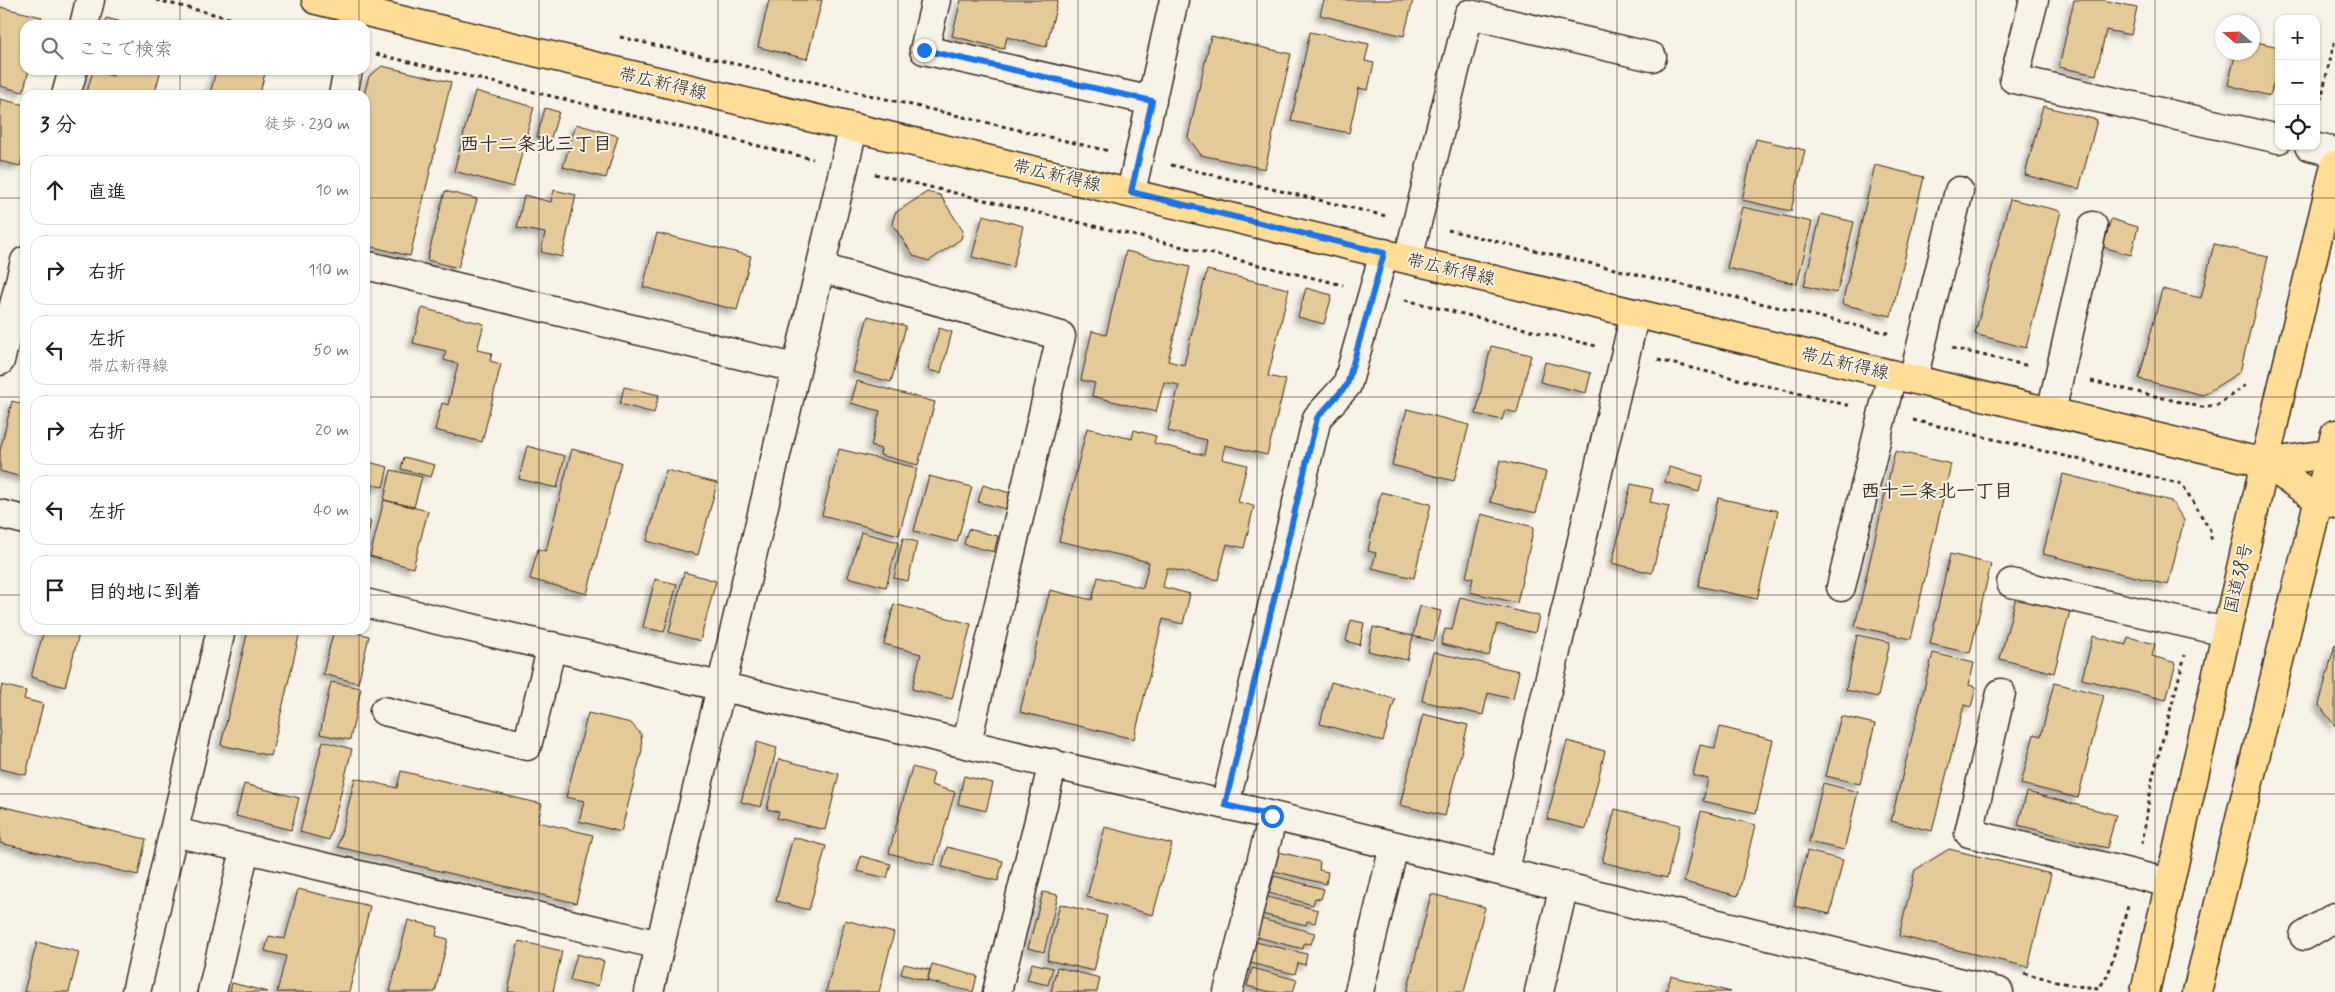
<!DOCTYPE html>
<html lang="ja">
<meta charset="utf-8">
<style>
:root{--surface:#fff;--page:#f6f6f6;--text:#202124;--muted:#757577;--line:#e0e0e0}
body{margin:0;font-family:Mynerve,"Klee One",sans-serif;background:var(--page);color:var(--text)}
.controls{position:absolute;right:15px;top:15px;display:grid;overflow:hidden;border-radius:10px;box-shadow:0 1px 4px #0004}
.controls button{width:45px;height:45px;display:grid;place-items:center;padding:0;border:0;border-bottom:1px solid var(--line);background:var(--surface);color:var(--text);font:25px sans-serif}
.compass{position:absolute;left:2215px;top:15px;width:45px;height:45px;border-radius:50%;background:var(--surface);box-shadow:0 1px 4px #0004;rotate:289deg}
.stop{position:absolute;width:15px;height:15px;margin:-11px;border:4px solid #1a73e8;border-radius:50%;background:#fff}
.stop.end{background:#1a73e8;border-color:#fff;box-shadow:0 1px 5px #0008}
.list{margin:0;padding:0;list-style:none}
h2{display:flex;justify-content:space-between;align-items:center;height:65px;margin:0;padding:0 20px;font-size:21px}
h2 small{font-size:16px;font-weight:400;color:var(--muted)}
.list li{display:grid;grid-template-columns:32px 1fr auto;gap:15px;align-items:center;box-sizing:border-box;height:70px;margin:0 10px 10px;padding:0 10px;border:1px solid var(--line);border-radius:15px}
.list b{display:block;font-size:19px;white-space:nowrap}
.list p{margin:0;font-size:16px;white-space:nowrap;color:var(--muted)}
.list em{font-size:16px;font-style:normal;color:var(--muted)}
.icon{flex:none;width:28px;height:28px;fill:none;stroke:currentColor;stroke-width:2;stroke-linecap:round;stroke-linejoin:round}
.map{position:relative;flex:none;width:2335px;height:992px;overflow:hidden}
.search{position:absolute;background:var(--surface);box-shadow:0 1px 4px #0004;left:20px;top:20px;width:350px;height:55px;display:flex;align-items:center;gap:12px;box-sizing:border-box;padding:0 18px;border-radius:15px;color:var(--muted);font-size:19px}
.panel{position:absolute;background:var(--surface);box-shadow:0 1px 4px #0004;left:20px;top:90px;width:350px;height:545px;border-radius:15px}
.map>svg:first-child{display:block}
.building{fill:#e4c999;stroke:#3b2a1e;filter:url(#shadow)}
.lines{fill:none;stroke-linecap:round;stroke-linejoin:round}
.minor-casing{stroke:#3b2a1e;stroke-width:31}
.major-casing{stroke:#3b2a1e;stroke-width:31}
.highway-casing{stroke:#3b2a1e;stroke-width:31}
.path{stroke:#3b2a1e;stroke-width:3;stroke-dasharray:4 4;stroke-linecap:butt}
.minor{stroke:#f7f3e8;stroke-width:28}
.major{stroke:#ffdd96;stroke-width:28}
.highway{stroke:#ffdd96;stroke-width:28}
.route{stroke:#1a73e8;stroke-width:6}
.grid{fill:none;stroke:#3b2a1e;stroke-width:1;stroke-opacity:0.55}
.labels{text-anchor:middle;stroke-width:4;stroke-linejoin:round;paint-order:stroke}
.street-label{font-size:18px;fill:#3b2a1e;stroke:#f7f3e8}
.neighbourhood-label{font-size:19px;font-weight:bold;fill:#3b2a1e;stroke:#f7f3e8}
</style>
<div class="map">
<svg width="2335" height="992" viewBox="0 0 2335 992">
<defs>
<filter id="shadow"><feDropShadow dx="-4.5" dy="4.5" stdDeviation="2.5" flood-color="#0004"/></filter>
</defs>
<rect width="100%" height="100%" fill="#f7f3e8"/>
<filter id="ink" filterUnits="userSpaceOnUse"><feTurbulence type="fractalNoise" baseFrequency=".02" numOctaves="2"/><feDisplacementMap in="SourceGraphic" scale="10" xChannelSelector="R" yChannelSelector="G"/><feConvolveMatrix kernelMatrix="1 2 1 2 8 2 1 2 1" color-interpolation-filters="sRGB"/></filter>
<g filter="url(#ink)">
<path class="building" d="M769,0H822L807,59L758,47Z
M961,0H1058L1046,47L1007,37L1004,49L952,36Z
M1324,0H1413L1404,36L1320,15Z
M2074,0H2102L2137,7L2131,35L2106,30L2096,75L2059,67Z
M0,7L42,17L40,25H25V70H29L23,92L0,86Z
M106,18L134,25H104Z
M1310,32L1369,44L1365,61L1374,63L1368,90L1359,88L1349,133L1291,121Z
M1211,36L1291,54L1265,169L1201,155L1188,137Z
M2252,41L2279,47V62L2270,96L2228,85L2236,52H2252Z
M382,66L451,82L410,256L365,245L364,95L369,76Z
M115,70H161L154,95H99L87,92L93,71L113,76Z
M216,70H266L259,95H210Z
M475,91L534,107L513,187L454,171Z
M0,99L25,105V145L20,166L0,161Z
M2043,106L2097,120L2079,189L2025,175Z
M545,108L559,112L550,141L537,137Z
M576,124L618,136L606,178L563,167Z
M1756,139L1805,150L1791,211L1742,200Z
M1875,165L1924,177L1891,316L1842,304Z
M554,190L576,195L562,257L541,252L545,233L517,228L524,195L551,202Z
M445,191L477,199L458,268L427,260Z
M927,192L940,195L963,231L961,239L929,261L914,256L892,224L895,213Z
M2010,199L2061,211L2026,348L1975,334Z
M1742,207L1812,222L1797,284L1727,268Z
M1821,214L1854,222L1837,293L1804,286Z
M983,215L1023,226L1013,267L972,257Z
M2111,219L2138,227L2131,255L2103,247Z
M657,233L751,256L737,310L643,287Z
M2214,244L2268,257L2240,372L2203,395L2139,379L2162,289L2201,298Z
M1126,251L1190,267L1168,361L1184,365L1207,270L1289,289L1268,376L1286,380L1267,455L1225,445L1222,459L1247,465L1238,502L1254,506L1244,548L1227,544L1218,580L1167,568L1163,587L1190,594L1183,624L1163,619L1134,739L1020,712L1050,590L1092,600L1098,577L1143,588L1149,562L1059,541L1087,428L1132,439L1134,430L1156,436L1154,443L1204,455L1207,440L1168,431L1179,385L1164,382L1156,412L1092,396L1095,383L1081,380L1092,331L1106,335Z
M1306,288L1332,295L1324,324L1298,317Z
M422,308L484,324L477,350L492,353L490,361L501,364L482,442L435,430L442,403L448,405L458,364L444,360L446,351L413,343Z
M868,316L906,326L891,382L853,372Z
M939,328L952,332L941,373L928,370Z
M1491,346L1531,355L1517,413L1505,410L1502,420L1476,414Z
M1545,362L1591,373L1586,393L1540,382Z
M857,381L935,402L918,465L880,455L881,449L871,446L880,411L851,403Z
M624,387L659,395L654,413L620,404Z
M12,401L25,405V478L0,471V451Z
M1407,409L1469,425L1454,481L1392,465Z
M527,446L565,456L557,488L519,479Z
M572,449L621,462L587,594L530,579L538,549L546,551Z
M839,449L917,468L899,535L822,515Z
M1895,451L1951,464L1911,639L1855,626Z
M404,457L435,465L431,477L401,469Z
M1500,460L1546,472L1536,513L1490,502Z
M365,461L388,467L383,487L373,485L367,511Z
M1669,467L1703,476L1699,492L1665,482Z
M391,470L422,477L414,507L384,500Z
M666,470L717,483L698,555L647,541Z
M2063,474L2171,501L2184,520L2168,585L2043,554Z
M929,476L972,487L957,542L914,531Z
M1631,484L1653,489L1650,502L1669,506L1652,573L1612,563Z
M983,485L1010,493L1006,509L978,502Z
M1381,492L1431,504L1414,578L1372,568L1376,553L1368,551Z
M1718,498L1778,511L1757,599L1698,586Z
M384,500L428,511L413,568L370,556Z
M1481,514L1534,527L1517,603L1470,592L1473,578L1466,577Z
M365,519L371,521L365,549Z
M968,529L998,536L994,552L964,544Z
M861,532L898,542L886,587L848,577Z
M903,538L917,542L908,581L894,578Z
M1950,554L1991,564L1970,653L1930,644Z
M684,572L716,581L700,641L669,632Z
M655,579L677,584L664,632L643,627Z
M1460,597L1539,616L1535,633L1497,624L1489,656L1441,644L1445,629L1452,630Z
M2016,597L2070,611L2054,673L2000,659Z
M894,604L971,624L952,699L912,689L921,654L884,644Z
M1420,606L1441,611L1434,641L1413,636Z
M1351,620L1364,623L1360,645L1346,641Z
M1373,627L1413,636L1407,660L1368,651Z
M44,630H80L65,687L31,677Z
M248,630L300,632L271,756L221,745Z
M334,630H346L369,636L358,683L323,674Z
M1857,635L1890,642L1878,697L1846,690Z
M2093,636L2126,645L2128,637L2155,644L2152,656L2176,663L2166,700L2082,679Z
M2335,644V726L2319,705Z
M1433,652L1519,671L1513,699L1488,693L1483,715L1422,701Z
M1933,653L1974,663L1969,685L1976,687L1971,707L1964,705L1932,831L1891,821Z
M331,682L361,688L350,740L320,734Z
M1331,682L1395,699L1383,741L1320,724Z
M2054,683L2104,695L2078,798L2021,784L2034,734L2041,736Z
M2,685L26,691L24,699L43,704L26,775L0,769V695Z
M588,713L631,723L641,734L642,750L621,832L579,821L584,801L566,797Z
M1423,714L1468,725L1445,816L1400,805Z
M1841,716L1875,724L1860,784L1826,776Z
M1720,727L1773,740L1756,813L1703,801L1708,779L1693,775L1700,745L1715,748Z
M323,741L352,749L329,840L300,832Z
M1567,741L1605,751L1586,829L1547,819Z
M757,742L777,748L761,807L741,802Z
M779,759L839,774L825,830L777,818L779,812L767,809Z
M912,767L934,773L931,785L955,792L934,865L889,853Z
M401,771L542,804L538,822L593,835L576,903L338,847L355,778L397,788Z
M964,776L993,783L986,811L958,804Z
M1823,783L1858,792L1844,850L1809,842Z
M244,784L299,798L291,830L236,816Z
M2027,792L2116,815L2107,848L2018,825Z
M0,806L146,839L138,875L0,843Z
M1615,809L1680,825L1667,878L1602,862Z
M1701,811L1755,825L1738,896L1684,882Z
M1105,827L1172,844L1153,915L1087,897Z
M793,837L826,846L809,910L776,901Z
M947,847L1003,861L998,881L942,867Z
M1949,849L2051,874L2028,967L1899,936L1915,870Z
M1807,851L1843,860L1830,914L1794,906Z
M1279,852L1320,862L1319,870L1328,872L1326,884L1274,871Z
M861,856L891,864L887,878L857,871Z
M1274,876L1324,889L1321,899L1315,898L1313,905L1269,893Z
M298,889L370,906L349,992H277L286,956L265,951L269,936L285,939Z
M1043,892L1058,895L1044,952L1028,948Z
M1431,894L1485,907L1464,992H1407Z
M1263,896L1318,910L1315,923L1307,921L1306,925L1258,913Z
M1060,904L1107,916L1094,971L1047,960Z
M1257,918L1315,933L1311,944L1304,943L1303,949L1253,936Z
M408,920L438,927L436,936L448,939L435,992H390Z
M845,920L894,933L879,992H826Z
M519,941L562,951L553,992H508Z
M1251,941L1307,954L1305,965L1298,963L1295,974L1246,962Z
M37,942L79,952L69,992H24Z
M577,954L604,961L598,986L570,980Z
M1032,963L1053,968L1048,985L1027,980Z
M904,964L930,970L927,981L901,974Z
M932,964L977,976L973,992L927,981Z
M1057,967L1100,978L1097,992H1051Z
M1252,968L1297,980L1293,992H1271L1247,986Z
M1671,976L1731,992H1666Z
M232,983L268,992H230Z"/>
<g class="lines">
<defs>
<path id="minor" d="M936,0L924,50L1152,101
M2034,0L2014,79L2279,139
M84,25L90,0
M66,95L73,70
M343,95L348,70
M2309,146L2335,152
M1131,192L1174,0
M1408,259L1469,14L1652,57
M365,265L795,368
M821,268L1061,336L967,742
M0,361L25,261
M1913,379L1959,191
M2051,412L2093,226
M0,514L25,520
M2011,583L2226,632
M1841,587L1892,374
M365,603C911,728 1455,859 1999,992
M2001,693L1969,833L2169,883
M384,711L527,746L552,646
M1225,805L1317,418L1347,385L1384,253
M174,832L660,945
M1505,870L1635,313
M2304,936L2335,917
M136,992L221,630
M212,992L245,849
M649,992L853,129
M997,992L1053,763
M1228,992L1273,816
M1359,992L1394,846
M1539,992L1564,885"/>
<path id="major" d="M316,0L2265,463L2319,500L2335,504
M2265,463L2335,453"/>
<path id="highway" d="M2145,992L2280,396L2335,165
M2197,992L2335,434"/>
</defs>
<use href="#minor" class="minor-casing"/>
<use href="#major" class="major-casing"/>
<use href="#highway" class="highway-casing"/>
<path class="path" d="M156,0L258,25
M620,37L1109,151
M376,54L813,159
M2317,116L2335,39
M1171,165L1386,216
M875,174L1343,285
M1448,230L1892,334
M1405,300L1596,346
M1952,348L2029,366
M1658,360L1851,406
M2091,381L2201,407L2217,405L2249,383
M1913,420L2182,484L2210,530L2212,543
M2142,844L2153,776L2185,655
M2024,973L2076,986L2099,988L2108,975L2128,906"/>
<use href="#minor" class="minor"/>
<use href="#major" class="major"/>
<use href="#highway" class="highway"/>
</g>
</g>
<g class="lines" filter="url(#ink)">
<path class="route" d="M924,50L1152,101L1131,192L1384,253L1347,385L1317,418L1225,805L1272,816"/>
</g>
<path class="grid" d="M180,0V25M359,0V25M539,0V992M718,0V992M898,0V992M1078,0V992M1257,0V992M1437,0V992M1617,0V992M1796,0V992M1976,0V992M2155,0V992M180,70V95M359,70V95M0,198H25M365,198H2335M0,397H25M365,397H2335M0,595H25M365,595H2335M180,630V992M359,630V992M0,794H2335"/>
<g class="labels">
<g class="street-label">
<text transform="translate(663 83) rotate(13)" y="6">帯広新得線</text>
<text transform="translate(1057 175) rotate(13)" y="6">帯広新得線</text>
<text transform="translate(1451 269) rotate(13)" y="6">帯広新得線</text>
<text transform="translate(1845 363) rotate(13)" y="6">帯広新得線</text>
<text transform="translate(2238 578) rotate(-77)" y="6">国道38号</text>
</g>
<g class="neighbourhood-label">
<text x="536" y="150">西十二条北三丁目</text>
<text x="1937" y="497">西十二条北一丁目</text>
</g>
</g>
</svg>
<div class="controls">
<button>+</button>
<button>−</button>
<button><svg class="icon" aria-label="locate" viewBox="0 0 24 24"><circle cx="12" cy="12" r="6"/><path d="M12 2v4M12 18v4M2 12h4M18 12h4"/></svg></button>
</div>
<svg class="compass" viewBox="-18 -18 36 36"><path d="M0-13l5 13h-10z" fill="#e53935"/><path d="M0 13l5-13h-10z" fill="#757577"/></svg>
<div class="stop" style="left:1272px;top:816px"></div>
<div class="stop end" style="left:924px;top:50px"></div>
<div class="search"><svg class="icon" aria-label="search" viewBox="0 0 24 24"><circle cx="10" cy="10" r="6"/><path d="M15 15l6 6"/></svg>ここで検索</div>
<section class="panel">
<h2>3 分<small>徒歩 · 230 m</small></h2>
<ul class="list">
<li><svg class="icon" aria-label="ahead" viewBox="0 0 24 24"><path d="M12 20V5M6 11l6-6 6 6"/></svg><div><b>直進</b></div><em>10 m</em></li>
<li><svg class="icon" aria-label="right" viewBox="0 0 24 24"><path d="M7 20v-9h11M14 6l5 5-5 5"/></svg><div><b>右折</b></div><em>110 m</em></li>
<li><svg class="icon" aria-label="left" viewBox="0 0 24 24"><path d="M17 20v-9H6M10 6l-5 5 5 5"/></svg><div><b>左折</b><p>帯広新得線</p></div><em>50 m</em></li>
<li><svg class="icon" aria-label="right" viewBox="0 0 24 24"><path d="M7 20v-9h11M14 6l5 5-5 5"/></svg><div><b>右折</b></div><em>20 m</em></li>
<li><svg class="icon" aria-label="left" viewBox="0 0 24 24"><path d="M17 20v-9H6M10 6l-5 5 5 5"/></svg><div><b>左折</b></div><em>40 m</em></li>
<li><svg class="icon" aria-label="arrive" viewBox="0 0 24 24"><path d="M6 21V4h12l-3 4 3 4H6"/></svg><div><b>目的地に到着</b></div></li>
</ul>
</section>
</div>
